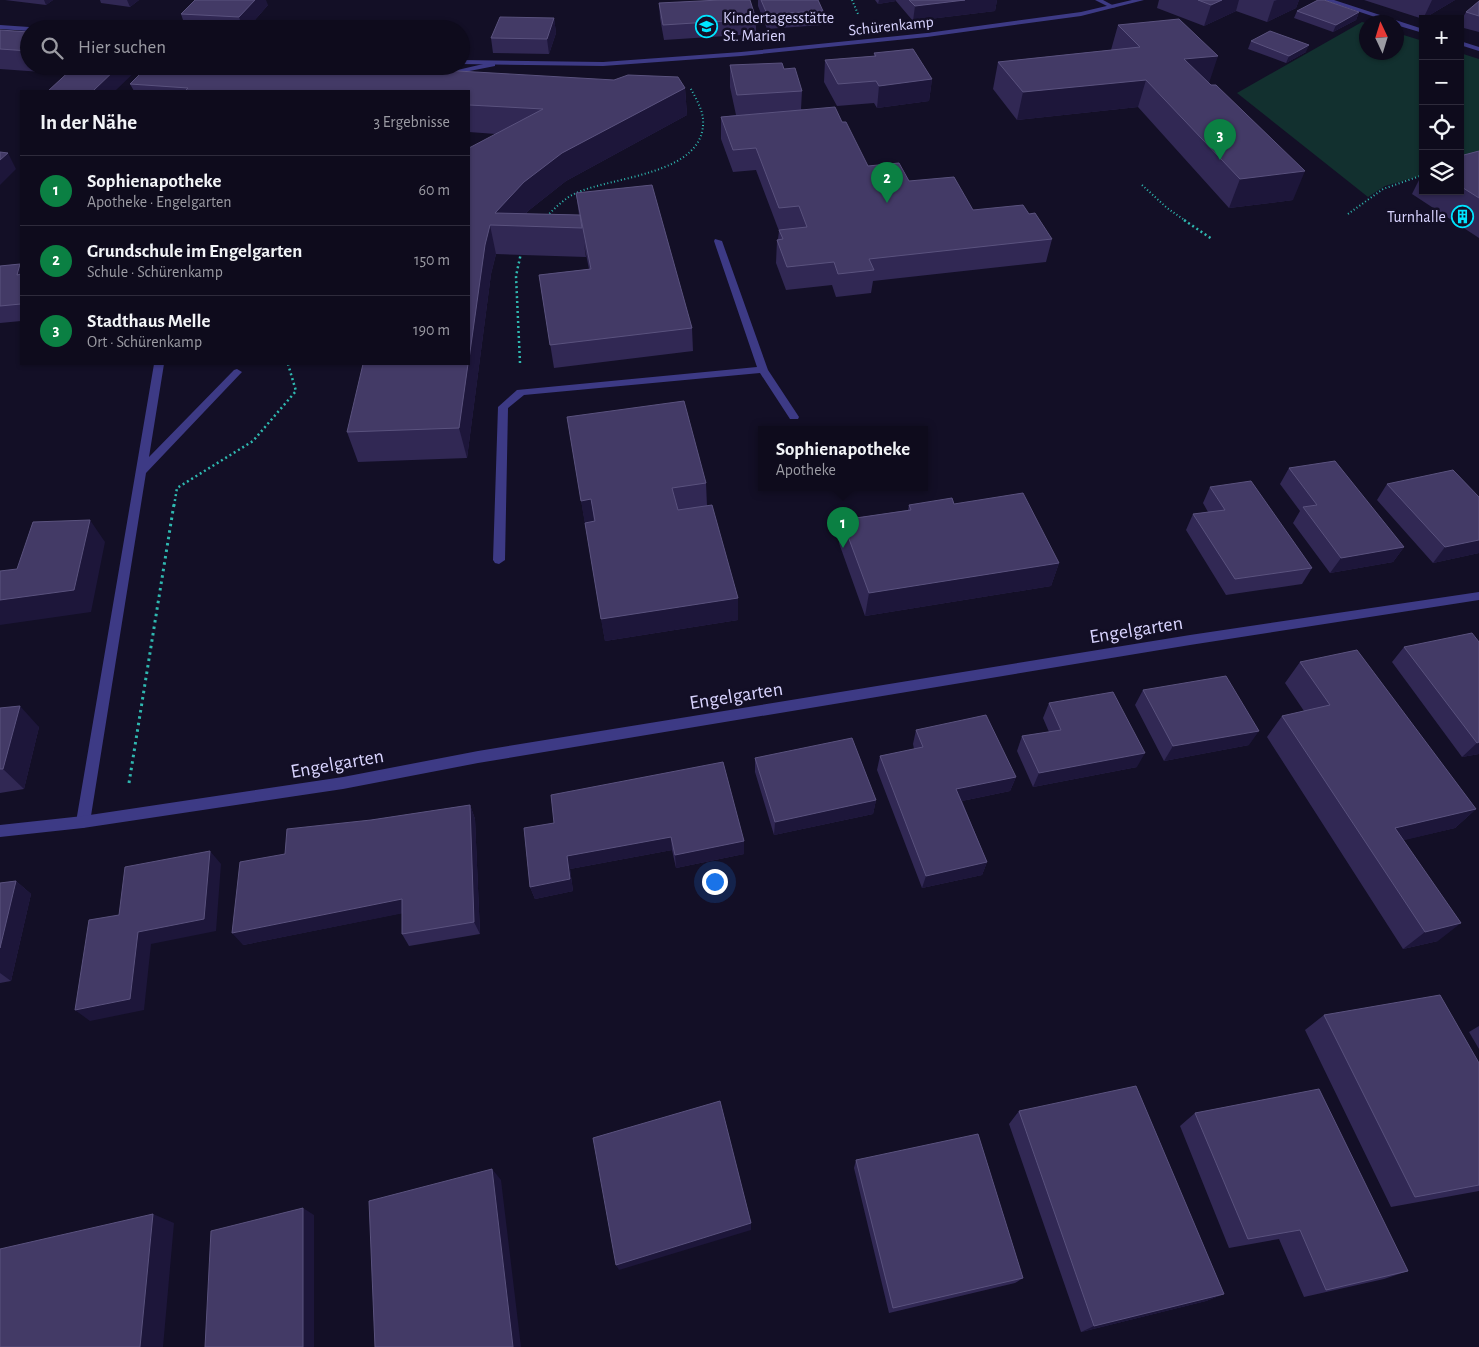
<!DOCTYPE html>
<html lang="de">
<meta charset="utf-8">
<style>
:root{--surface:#0e0b1c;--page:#171425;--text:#f1f3f6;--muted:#9b9ba3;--line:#2e2b3b;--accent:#0b8043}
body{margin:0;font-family:"Alegreya Sans",sans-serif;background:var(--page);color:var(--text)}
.controls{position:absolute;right:15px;top:15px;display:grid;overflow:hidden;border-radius:0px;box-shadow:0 1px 4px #0004}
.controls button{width:45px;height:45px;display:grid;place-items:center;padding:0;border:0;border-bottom:1px solid var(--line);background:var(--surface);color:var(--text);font:25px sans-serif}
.compass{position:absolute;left:1359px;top:15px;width:45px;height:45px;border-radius:50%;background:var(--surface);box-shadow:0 1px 4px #0004;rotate:356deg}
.you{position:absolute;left:714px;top:881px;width:18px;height:18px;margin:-12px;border:4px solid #fff;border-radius:50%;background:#1a73e8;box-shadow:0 0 0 8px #1a73e833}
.badge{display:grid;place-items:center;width:32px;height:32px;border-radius:50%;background:var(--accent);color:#fff;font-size:16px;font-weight:700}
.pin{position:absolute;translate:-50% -41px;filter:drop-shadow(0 1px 2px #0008)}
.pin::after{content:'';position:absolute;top:26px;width:18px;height:15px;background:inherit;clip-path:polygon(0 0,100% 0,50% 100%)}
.popup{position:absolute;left:758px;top:426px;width:170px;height:65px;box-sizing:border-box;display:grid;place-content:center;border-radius:0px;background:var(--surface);filter:drop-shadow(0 1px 4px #0005);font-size:16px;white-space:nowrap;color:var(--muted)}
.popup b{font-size:19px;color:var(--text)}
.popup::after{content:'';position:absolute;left:50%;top:100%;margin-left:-10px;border:10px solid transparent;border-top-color:var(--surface)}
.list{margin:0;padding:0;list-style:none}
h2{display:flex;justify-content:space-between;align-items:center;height:65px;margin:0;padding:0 20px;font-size:21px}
h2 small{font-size:16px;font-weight:400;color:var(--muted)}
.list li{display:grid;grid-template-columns:32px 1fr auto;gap:15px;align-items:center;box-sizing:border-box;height:70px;padding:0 20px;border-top:1px solid var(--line)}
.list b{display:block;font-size:19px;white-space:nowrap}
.list p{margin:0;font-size:16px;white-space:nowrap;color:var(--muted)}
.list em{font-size:16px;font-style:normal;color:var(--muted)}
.icon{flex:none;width:28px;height:28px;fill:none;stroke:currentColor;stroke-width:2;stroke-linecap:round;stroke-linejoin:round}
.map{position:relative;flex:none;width:1479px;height:1347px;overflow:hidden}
.search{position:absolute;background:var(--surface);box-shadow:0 1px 4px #0004;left:20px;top:20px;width:450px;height:55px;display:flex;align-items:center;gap:12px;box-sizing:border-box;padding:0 18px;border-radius:28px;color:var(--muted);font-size:19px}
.panel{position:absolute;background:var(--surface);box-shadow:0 1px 4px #0004;left:20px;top:90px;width:450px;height:275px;border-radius:0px}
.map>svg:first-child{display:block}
.green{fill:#12302f}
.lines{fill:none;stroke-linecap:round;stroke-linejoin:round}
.path-far2{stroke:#2fb8b0;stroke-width:2;stroke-dasharray:1 2.5;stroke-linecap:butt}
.path-far1{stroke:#2fb8b0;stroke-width:2.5;stroke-dasharray:2 3;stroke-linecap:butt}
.path{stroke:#2fb8b0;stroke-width:3;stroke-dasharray:2.5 4;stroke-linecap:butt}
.service{fill:#3d3a85;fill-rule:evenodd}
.minor{fill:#3d3a85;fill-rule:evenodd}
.tertiary{fill:#3d3a85;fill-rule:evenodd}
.wall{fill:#312854}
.shaded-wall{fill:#1d163a}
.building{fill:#433a66;stroke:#5a527e}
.labels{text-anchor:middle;stroke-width:5;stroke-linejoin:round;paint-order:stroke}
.far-poi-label{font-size:16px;fill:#d9d4ff;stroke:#130f26;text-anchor:start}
.far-street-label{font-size:16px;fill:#d9d4ff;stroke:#130f26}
.street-label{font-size:20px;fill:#d9d4ff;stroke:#130f26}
</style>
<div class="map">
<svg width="1479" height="1347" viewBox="0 0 1479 1347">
<rect width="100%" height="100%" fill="#130f26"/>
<path class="green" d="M1362,22L1366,23V52H1396L1397,33L1423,41V175L1385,186L1368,197L1237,93Z
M1460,53L1479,59V159L1460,164Z"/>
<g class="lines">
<path class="path-far2" d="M852,0L858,14
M1142,185L1167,208L1186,221
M1348,214L1383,189L1423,175
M547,216C555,208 564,199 574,194C610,176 707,176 703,119C702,108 695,97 690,87"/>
<path class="path-far1" d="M1184,220L1212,239
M520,363L516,276L521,253
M174,506L177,488L253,441L296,391L288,364"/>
<path class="path" d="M129,783L174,504"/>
<path class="service" d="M1095,0H1103L1116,7L1111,8Z
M492,62H495V66L444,76L440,74Z
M715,239L722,241L768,370L799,417L798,419H790L760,373L524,395L508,408L505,560L499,564L495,563L493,560L498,407L517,390L757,367L714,241Z
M154,364H164L149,457L234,370L237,369L242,372L146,473L90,822L88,826L83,828L78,826L76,822Z"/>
<path class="minor" d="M1132,0H1144L1081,16L927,37L741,56L603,66L461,64V60L603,62L741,52L927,33L1081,12Z
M1324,0H1334L1423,29V33L1396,25V22H1390Z
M0,25L29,27L32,29H29V31L0,29Z
M1460,41L1479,47V51L1460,45Z"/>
<path class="tertiary" d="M1479,592V600L1190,645L478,763L343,789L83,828L0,837V825L83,816L343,777L478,751L1190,635Z"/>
</g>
<path class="wall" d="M5,0H53L46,5Z
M100,0H139L130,7L101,3Z
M758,0H818L823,11L822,25L767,29L758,6Z
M875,0H997L995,11L913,21L896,1L878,4Z
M1159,0H1299L1296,8L1267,22L1236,11L1204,26L1157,8Z
M1364,0H1455L1423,19Z
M1479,1V32L1460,27V23L1466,12Z
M659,3L756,19V34L664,40L660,18Z
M268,5L247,29H186L181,14Z
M1297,11L1359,12L1356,20L1333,32L1294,18Z
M554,18L556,33L549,54L493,53L491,38Z
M1118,25L1209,83L1293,200L1229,208L1138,107L1017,120L993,89L998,62L1111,50Z
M0,30L29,32V66H64L56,73L0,69Z
M1251,41L1306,52L1286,63L1248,49Z
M874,53L932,79L929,101L877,108L874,103L837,106L824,82L825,60L874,56Z
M730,65L784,69L802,91L801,109L842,122L868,166L909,181L973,210L1029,214L1052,239L1046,262L873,281L871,293L836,297L832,285L786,290L776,263L777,240L778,239L779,231L756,170L733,172L721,139V117L736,115L730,87Z
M130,84L685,88L687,115L566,181L528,211L526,214L579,215L576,193L692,328L693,351L554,368L539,275L589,269L584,244L586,257L496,254L491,274L467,458L358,462L347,432L496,134L469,132V91H134Z
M1479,151V238L1412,194L1423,172V191H1460V156Z
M20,264L21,266V321L0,323V266Z
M567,417L706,483L707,506L738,620L605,641Z
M1289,468L1404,547L1393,562L1330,573L1293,523L1300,511L1280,484Z
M1387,484L1479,553L1433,563L1377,500Z
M1210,487L1312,568L1302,584L1226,595L1186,530L1193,514L1208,512L1203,503Z
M954,504L1059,563L1051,586L865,616L839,543L842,520L908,510L909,505Z
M1479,642V754L1462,757L1392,662L1404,647Z
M1300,662L1476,809L1455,828L1403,840L1438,941L1403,949L1267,737L1282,716L1304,711L1285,683Z
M1143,690L1249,745L1164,761L1135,705Z
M1049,703L1137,767L1033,787L1017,751L1022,736L1049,732L1043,718Z
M0,708L39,727L24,789L0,793Z
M916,730L1016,777L1010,791L962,801L987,862L982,875L922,888L877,770L880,756L914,749L913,744Z
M755,758L876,800L873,814L774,835L755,772Z
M470,805L475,819L480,934L409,946L402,934V913L243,945L285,854L371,820Z
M524,828L744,841V854L676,868L672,850L570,869L573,891L535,899L530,887Z
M16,881L31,894L11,981L0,983V883Z
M1324,1015L1479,1063V1191L1391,1207L1305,1030Z
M1479,1026V1049L1469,1032Z
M1019,1111L1224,1294L1206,1301L1081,1332L1009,1124Z
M1195,1113L1408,1271L1384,1279L1304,1297L1279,1239L1229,1248L1180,1126Z
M856,1160L1023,1278L1015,1283L889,1313L854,1168Z"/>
<path class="shaded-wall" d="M44,0H53L46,5Z
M127,0H139L130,7Z
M255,0H266L268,5L247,29H243L239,17Z
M879,0H896V1L878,4Z
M965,0H997L995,11L913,21L915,6Z
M1222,0H1239L1236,11L1204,26L1211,5Z
M1277,0H1299L1296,8L1267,22L1274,1Z
M1432,0H1455L1423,19Z
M1359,12L1356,20L1333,32L1336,25Z
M554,18L556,33L549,54L547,39Z
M1309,45L1306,52L1286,63L1289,56Z
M1218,56L1209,83L1184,59Z
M53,66H64L56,73Z
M119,66H141L115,91H93Z
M932,79L929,101L877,108L879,86Z
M1146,80L1138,107L1017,120L1023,92Z
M685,88L687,115L566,181L528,211L515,226L495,213L524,182L562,153Z
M8,153L16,169L0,185V160Z
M1305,171L1293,200L1229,208L1240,179Z
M490,225L496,254L491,274L467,458L459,428L485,245Z
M20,264L21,266V282L17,275Z
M591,499L594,522L585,524L581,501Z
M90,520L105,542L91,612L0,625V600Z
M1479,540V553L1433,563L1445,547Z
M1404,547L1393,562L1330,573L1341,558Z
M1059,563L1051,586L865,616L869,593Z
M738,598V620L605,641L601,619Z
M20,706L39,727L24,789L3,769Z
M1259,731L1249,745L1164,761L1173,746Z
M1479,742V754L1462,757L1477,743Z
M1145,753L1137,767L1033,787L1039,773Z
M1016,777L1010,791L952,803L956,789Z
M876,800L873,814L774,835L775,822Z
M470,805L475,819L480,934L474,922Z
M1476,809L1455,828L1376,847L1395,828Z
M671,837L672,850L570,869L573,891L535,899L530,887L567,856Z
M744,841V854L676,868L675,855Z
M210,851L221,864L216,931L151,944L144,1010L90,1021L75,1010L138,932Z
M987,862L982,875L922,888L926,876Z
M16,881L31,894L11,981L0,973V948Z
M402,899L409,912L243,945L232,933Z
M1461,923L1438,941L1403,949L1425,932Z
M492,1169L501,1180L521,1347H513Z
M303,1208L314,1215V1347H303Z
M153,1214L174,1223L163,1347H140Z
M751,1223V1230L619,1270L616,1265Z
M1224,1294L1206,1301L1081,1332L1094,1326Z"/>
<path class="building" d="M195,0H255L239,17L181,14Z
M720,0H750L756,19L663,25L659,3Z
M761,0H818L823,11L767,14Z
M909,0H965L915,6Z
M1198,0H1222L1211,5Z
M1318,0H1324L1359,12L1336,25L1297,11Z
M1479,1V16L1466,12Z
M500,17L554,18L547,39L491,38Z
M1179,19L1218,56L1184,59L1211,85H1216L1305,171L1240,179L1146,80L1023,92L998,62L1140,47L1118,25Z
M0,30L29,32V51L0,49Z
M1270,31L1309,45L1289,56L1251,41Z
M913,49L932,79L879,86L876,81L838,84L825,60L876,56L874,53Z
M782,63L784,69L795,68L802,91L737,95L730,65Z
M75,66H119L93,91H48Z
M148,66H371L614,80L628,75L678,77L685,88L562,153L524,182L495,213L580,215L582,228L490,225L485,245L469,359V148L543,109L469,105V91H185L188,88L130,84Z
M835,107L842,122H846L868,166L899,163L909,181L954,177L973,210L1023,205L1029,214L1035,213L1052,239L869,259L874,270L838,274L834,262L787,267L777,240L783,239L779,230L807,227L799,206L779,208L756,148L733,150L721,117Z
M1479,151V198L1460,186V156Z
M0,152L8,153L0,160Z
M652,185L692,328L550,345L539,275L591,269L576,193Z
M20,264L17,275L21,274V304L0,306V266Z
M363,364H468L459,428L347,432Z
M684,401L706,483L672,488L678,510L712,505L738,598L601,619L585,523L595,521L591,499L581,501L567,417Z
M1335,461L1404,547L1341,558L1303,507L1317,505L1289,468Z
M1453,470L1479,497V540L1445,547L1387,484Z
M1251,481L1312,568L1235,579L1193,514L1225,510L1210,487Z
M1023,493L1059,563L869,593L842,520L911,510L909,505L952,498L954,504Z
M90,520L74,590L0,600V571L17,569L33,522Z
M1472,633L1479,642V742L1477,743L1404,647Z
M1357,650L1476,809L1395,828L1461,923L1425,932L1282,716L1330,705L1300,662Z
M1226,676L1259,731L1173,746L1143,690Z
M1113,692L1145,753L1039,773L1022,736L1061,730L1049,703Z
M20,706L3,769H0V708Z
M986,715L1016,777L956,789L987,862L926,876L880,756L923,747L916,730Z
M852,738L876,800L775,822L755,758Z
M723,762L744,841L675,855L671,837L567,856L570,879L530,887L524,828L554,823L551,795Z
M470,805L474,922L402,934V899L232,933L240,862L285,854L287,829L371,820Z
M210,851L204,919L138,932L130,999L75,1010L89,920L119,915L125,867Z
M16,881L0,948V883Z
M1440,995L1479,1063V1185L1415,1197L1324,1015Z
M1136,1086L1224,1294L1094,1326L1019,1111Z
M1319,1089L1408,1271L1326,1290L1300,1230L1248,1239L1195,1113Z
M720,1101L751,1223L616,1265L593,1138Z
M978,1134L1023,1278L893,1308L856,1160Z
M492,1169L513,1347H375L369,1201Z
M303,1208V1347H205L211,1231Z
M153,1214L140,1347H0V1249Z"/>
<defs>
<symbol id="school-ring" viewBox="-11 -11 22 22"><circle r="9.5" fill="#130f26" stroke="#00e5ff" stroke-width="1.5"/><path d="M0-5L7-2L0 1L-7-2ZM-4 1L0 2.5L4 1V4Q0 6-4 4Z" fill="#00e5ff"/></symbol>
<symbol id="building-ring" viewBox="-11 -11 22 22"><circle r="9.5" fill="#130f26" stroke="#00e5ff" stroke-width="1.5"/><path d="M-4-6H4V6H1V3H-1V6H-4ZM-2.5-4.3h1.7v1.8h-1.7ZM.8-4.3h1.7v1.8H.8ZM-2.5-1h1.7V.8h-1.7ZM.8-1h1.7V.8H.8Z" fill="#00e5ff"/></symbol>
</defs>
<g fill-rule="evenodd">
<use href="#school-ring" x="694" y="14" width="25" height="25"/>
<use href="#building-ring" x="1450" y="204" width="25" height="25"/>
</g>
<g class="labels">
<g class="far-poi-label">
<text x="723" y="23">Kindertagesstätte<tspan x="723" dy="18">St. Marien</tspan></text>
<text x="1446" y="222" text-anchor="end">Turnhalle</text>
</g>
<g class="far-street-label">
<text transform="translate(891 25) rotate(-6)" y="6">Schürenkamp</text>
</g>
<g class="street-label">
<text transform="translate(1136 629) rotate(-9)" y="7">Engelgarten</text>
<text transform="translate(736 695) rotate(-9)" y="7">Engelgarten</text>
<text transform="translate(337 763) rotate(-10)" y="7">Engelgarten</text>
</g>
</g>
</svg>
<div class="controls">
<button>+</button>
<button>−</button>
<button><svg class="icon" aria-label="locate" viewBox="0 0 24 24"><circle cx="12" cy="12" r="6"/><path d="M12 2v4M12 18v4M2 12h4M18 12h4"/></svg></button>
<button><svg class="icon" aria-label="layers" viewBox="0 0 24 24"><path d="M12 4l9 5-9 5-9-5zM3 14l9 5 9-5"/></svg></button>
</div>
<svg class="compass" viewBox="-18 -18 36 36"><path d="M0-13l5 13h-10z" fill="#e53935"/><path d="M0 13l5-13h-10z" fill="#9b9ba3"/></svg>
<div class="you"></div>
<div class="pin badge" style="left:843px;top:548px">1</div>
<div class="popup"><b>Sophienapotheke</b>Apotheke</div>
<div class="pin badge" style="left:887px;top:203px">2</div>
<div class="pin badge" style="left:1220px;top:160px">3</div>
<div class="search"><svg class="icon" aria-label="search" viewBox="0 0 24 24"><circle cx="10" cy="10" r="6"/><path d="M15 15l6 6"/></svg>Hier suchen</div>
<section class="panel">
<h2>In der Nähe<small>3 Ergebnisse</small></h2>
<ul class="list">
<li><span class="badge">1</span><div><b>Sophienapotheke</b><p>Apotheke · Engelgarten</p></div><em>60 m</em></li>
<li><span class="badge">2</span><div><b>Grundschule im Engelgarten</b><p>Schule · Schürenkamp</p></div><em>150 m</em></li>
<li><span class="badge">3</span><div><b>Stadthaus Melle</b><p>Ort · Schürenkamp</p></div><em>190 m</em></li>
</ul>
</section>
</div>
